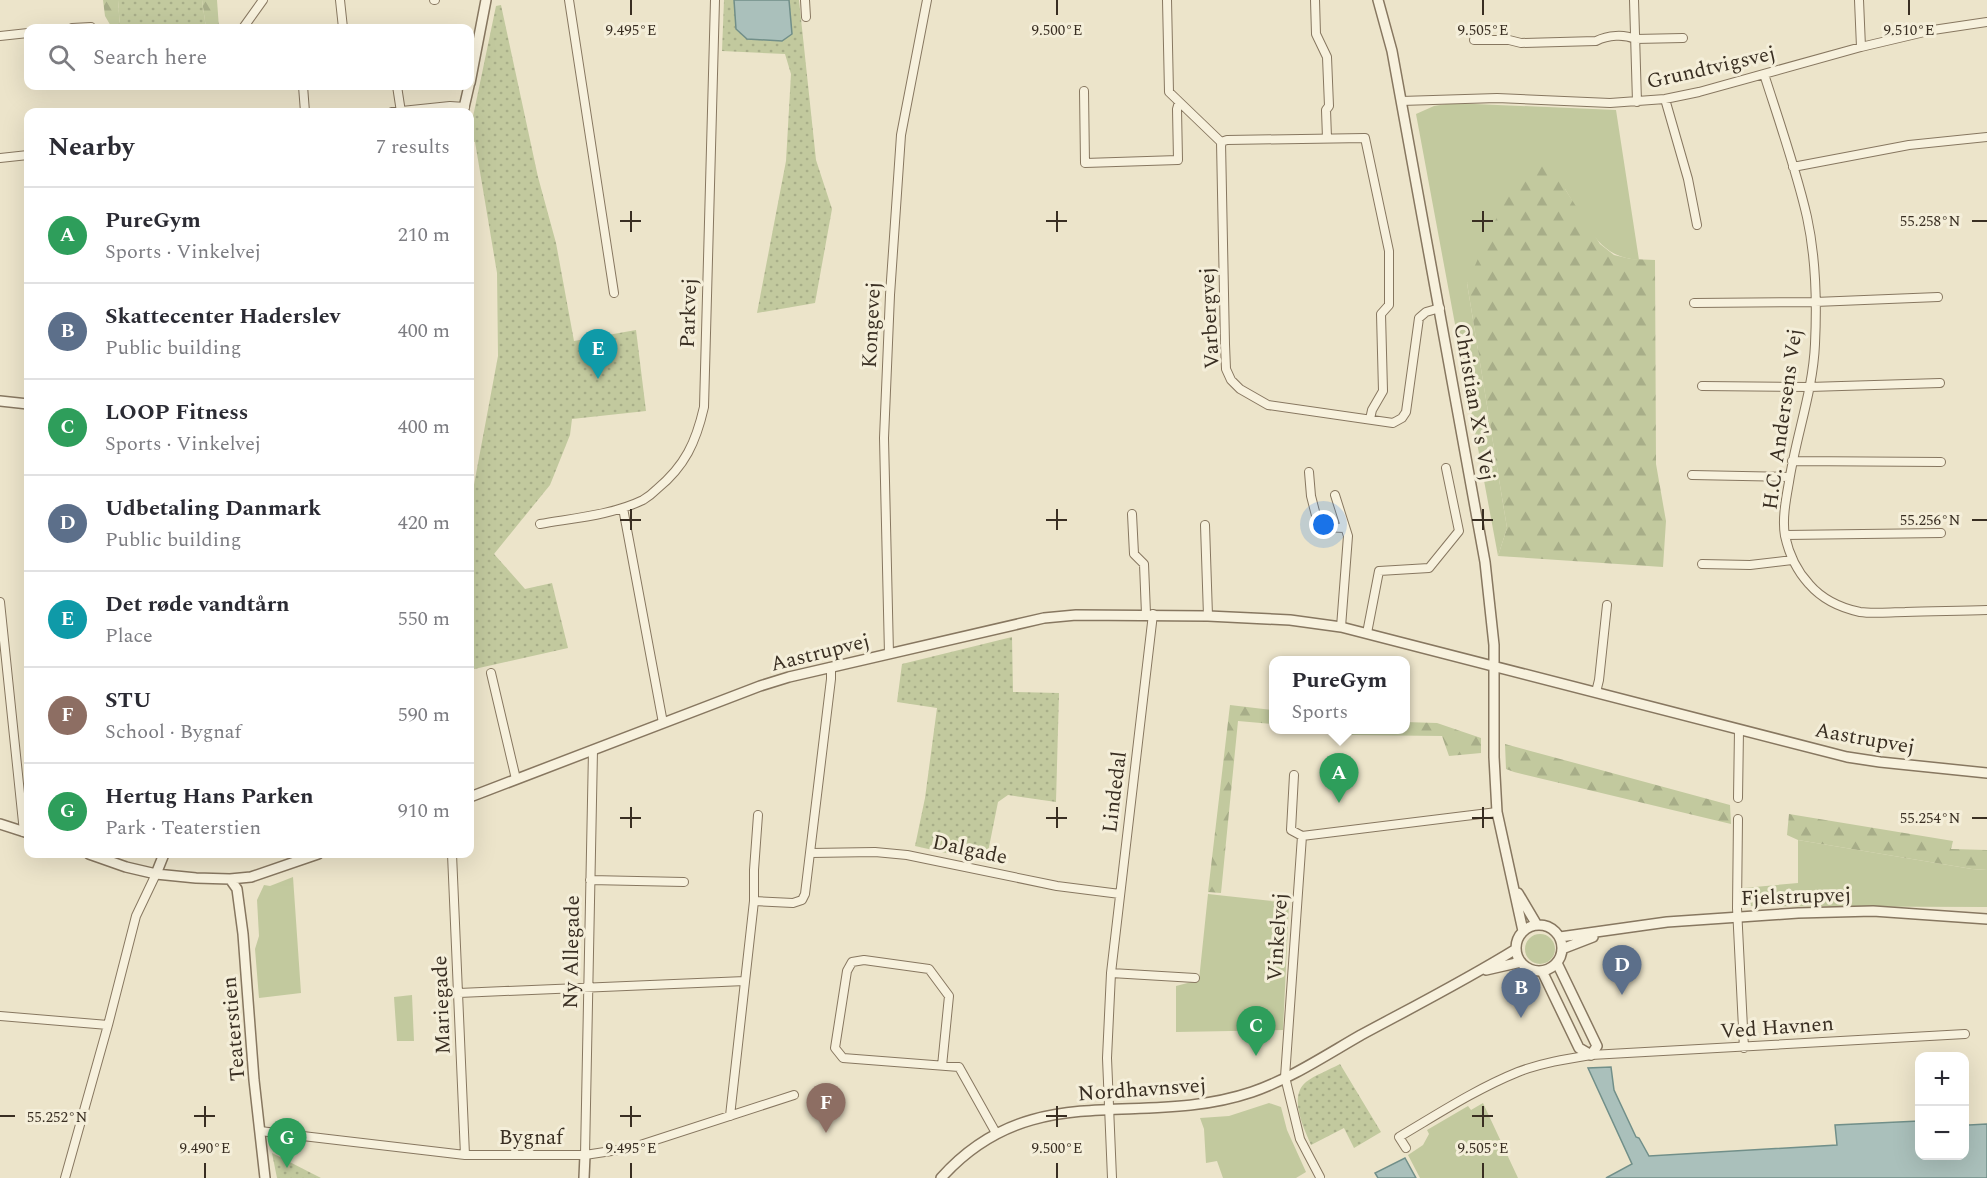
<!DOCTYPE html>
<meta charset="utf-8">
<style>
:root{--surface:#fff;--page:#f2f2f3;--text:#2b2b33;--muted:#7c7c81;--line:#e1e1e2;--accent:#913934}
body{margin:0;font-family:Spectral,serif;background:var(--page);color:var(--text)}
.controls{position:absolute;right:18px;bottom:18px;display:grid;overflow:hidden;border-radius:12px;box-shadow:0 6px 24px #0002}
.controls button{width:54px;height:54px;display:grid;place-items:center;padding:0;border:0;border-bottom:2px solid var(--line);background:var(--surface);color:var(--text);font:30px sans-serif}
.you{position:absolute;left:1324px;top:525px;width:21px;height:21px;margin:-15px;border:4px solid #fff;border-radius:50%;background:#1a73e8;box-shadow:0 0 0 9px #1a73e833}
.badge{display:grid;place-items:center;width:39px;height:39px;border-radius:50%;background:var(--accent);color:#fff;font-size:20px;font-weight:700}
.pin{position:absolute;translate:-50% -50px;filter:drop-shadow(0 2px 3px #0008)}
.pin::after{content:'';position:absolute;top:32px;width:21px;height:18px;background:inherit;clip-path:polygon(0 0,100% 0,50% 100%)}
.popup{position:absolute;left:1269px;top:656px;width:141px;height:78px;box-sizing:border-box;display:grid;place-content:center;border-radius:12px;background:var(--surface);filter:drop-shadow(0 2px 4px #0005);font-size:20px;white-space:nowrap;color:var(--muted)}
.popup b{font-size:22px;color:var(--text)}
.popup::after{content:'';position:absolute;left:50%;top:100%;margin-left:-12px;border:12px solid transparent;border-top-color:var(--surface)}
.list{margin:0;padding:0;list-style:none}
h2{display:flex;justify-content:space-between;align-items:center;height:78px;margin:0;padding:0 24px;font-size:26px}
h2 small{font-size:20px;font-weight:400;color:var(--muted)}
.list li{display:grid;grid-template-columns:39px 1fr auto;gap:18px;align-items:center;box-sizing:border-box;height:96px;padding:0 24px;border-top:2px solid var(--line)}
.list b{display:block;font-size:22px;white-space:nowrap}
.list p{margin:0;font-size:20px;white-space:nowrap;color:var(--muted)}
.list em{font-size:20px;font-style:normal;color:var(--muted)}
.icon{flex:none;width:33px;height:33px;fill:none;stroke:currentColor;stroke-width:2;stroke-linecap:round;stroke-linejoin:round}
.map{position:relative;flex:none;width:1987px;height:1178px;overflow:hidden}
.search{position:absolute;background:var(--surface);box-shadow:0 6px 24px #0002;left:24px;top:24px;width:450px;height:66px;display:flex;align-items:center;gap:15px;box-sizing:border-box;padding:0 21px;border-radius:12px;color:var(--muted);font-size:22px}
.panel{position:absolute;background:var(--surface);box-shadow:0 6px 24px #0002;left:24px;top:108px;width:450px;height:750px;border-radius:12px}
.map>svg:first-child{display:block}
.grass{fill:#c2c99e}
.forest{fill:url(#forest-firs)}
.park{fill:url(#park-dots)}
.water{fill:#aac0bb;stroke:#718f89;stroke-width:1.5}
.lines{fill:none;stroke-linecap:round;stroke-linejoin:round}
.minor-casing{stroke:#877760;stroke-width:10}
.tertiary-casing{stroke:#877760;stroke-width:12}
.minor{stroke:#f7f1dd;stroke-width:8}
.tertiary{stroke:#f7f1dd;stroke-width:9}
.ticks{fill:none;stroke:#392e22;stroke-width:2}
.labels{text-anchor:middle;stroke-width:6;stroke-linejoin:round;paint-order:stroke}
.street-label{font-size:21px;fill:#392e22;stroke:#f4eed9}
.ticks-label{font-size:15px;text-anchor:middle;fill:#392e22;stroke:#f4eed9;stroke-width:6;stroke-linejoin:round;paint-order:stroke}
</style>
<div class="map">
<svg width="1987" height="1178" viewBox="0 0 1987 1178">
<defs>
<pattern id="forest-firs" width="22" height="20" patternUnits="userSpaceOnUse" patternTransform="scale(1.5)"><rect width="22" height="20" fill="#c2c99e"/><path d="M5 1l3.5 6h-7zM16 11l3.5 6h-7z" fill="#a7ad88"/></pattern>
<pattern id="park-dots" width="8" height="8" patternUnits="userSpaceOnUse" patternTransform="scale(1.5)"><rect width="8" height="8" fill="#c2c99e"/><path d="M2 2h.1M6 6h.1" fill="none" stroke="#a7ad88" stroke-width="1.8" stroke-linecap="round"/></pattern>
</defs>
<rect width="100%" height="100%" fill="#ece4ca"/>
<path class="grass" d="M1452,103L1616,110L1639,260C1597,258 1585,221 1565,189L1467,283L1507,528L1498,556L1416,114L1434,106Z
M1798,840L1972,869L1987,870V907L1745,906L1743,888L1798,883Z
M293,877L301,993L259,998L255,949L259,936L257,900L264,885L270,886Z
M1208,894L1289,903L1283,1030L1176,1032V986L1199,980Z
M1525 949a15 15 0 1 1 30 0a15 15 0 1 1-30 0Z
M412,995L414,1041H397L394,997Z
M1269,1103L1281,1107L1287,1130L1306,1172L1296,1178H1223L1217,1161L1206,1163L1204,1129L1200,1118L1229,1116Z
M1483,1103L1518,1178H1420L1408,1155L1423,1145L1429,1134L1427,1130L1468,1106L1471,1110Z"/>
<path class="forest" d="M103,0H118L120,28H112L105,16Z
M202,0H217L219,28H206Z
M1541,159L1565,189L1600,244L1614,255L1631,259L1655,260L1656,464L1666,521L1663,567L1498,556L1507,528L1467,283L1511,186Z
M1230,705L1273,710V724L1238,721L1221,893L1208,892Z
M1405,722L1437,723L1481,738V753L1449,756L1442,736L1349,735L1316,730H1405Z
M1505,744L1730,805L1731,824L1514,772L1506,769Z
M1789,814L1953,841L1951,849L1987,850V870L1972,869L1798,840L1787,835Z"/>
<path class="park" d="M118,0H202L206,28H120Z
M724,0H799L816,160L832,209L815,303L757,313L786,161L791,74L785,54L722,51Z
M501,5L538,177L556,243L574,341L636,330L646,411L572,419L570,435L550,485L494,554L525,589L552,583L568,648L470,670V506L498,356L497,273L475,142L470,141V131L496,6Z
M1012,637L1013,692L1059,693L1056,802L1008,795L998,802L986,862L915,846L925,798L937,708L897,702L902,664Z
M1340,1064L1381,1132L1354,1148L1344,1128L1311,1145C1304,1128 1288,1097 1306,1082C1315,1075 1329,1070 1340,1064Z
M272,1153L321,1178H277Z"/>
<path class="water" d="M734,0H789L792,34L782,41L747,39L736,29Z
M1611,1067L1614,1090L1636,1137L1639,1138L1649,1156L1837,1145L1835,1125L1919,1121L1920,1156H1964L1965,1121L1969,1125L1987,1124V1178H1606L1632,1164L1588,1068Z
M1405,1158L1416,1178H1378L1375,1173Z"/>
<g class="lines">
<defs>
<path id="minor" d="M340,0L343,28
M434,0H435
M569,0L614,293
M805,0L806,17
M1167,0L1169,92L1221,142L1225,344L1226,369L1231,380L1240,389L1268,405L1393,423L1402,418L1406,412L1419,318L1426,312L1440,308
M1315,0L1316,34L1327,57L1329,106L1326,110L1327,138
M1634,0L1637,102
M1859,0L1861,47
M72,28L91,27
M243,28L263,0
M0,36L28,33
M1474,40H1509L1521,43L1596,41C1608,35 1624,34 1635,39L1683,38
M1764,74C1779,121 1796,169 1807,217C1816,258 1817,302 1815,344C1813,391 1796,436 1789,482C1786,499 1782,519 1785,536C1789,554 1797,571 1809,584C1822,599 1841,608 1860,612C1874,614 1891,612 1905,612C1933,611 1960,611 1987,610
M303,86L305,112
M397,86L401,112
M1084,91L1085,163L1178,160L1177,109L1179,102
M1665,99L1688,179L1697,225
M1401,101L1497,98L1610,103L1665,99L1699,92L1861,47L1933,30L1987,22
M392,112L450,106L465,107
M1221,142L1227,140L1365,138L1389,251V305L1381,314L1383,391L1372,410L1370,419
M0,158L28,155
M1793,167L1909,145L1987,137
M1694,303L1815,302L1938,297
M1702,386L1809,387L1940,383
M1792,461L1941,462
M1309,472L1311,496L1319,527L1345,528
M1692,475L1789,477
M1335,495L1348,536L1341,627
M623,508L663,723
M1132,514L1134,554L1144,564L1146,614
M540,524C574,518 612,515 643,500C648,497 653,493 657,489C685,466 696,442 704,407L715,0
M1205,525L1208,616
M1785,535L1941,533
M1702,564L1750,565L1792,560
M0,602L24,832
M1367,633L1379,571L1429,568L1459,531L1446,468
M889,654L884,438L890,295L901,135L927,0
M491,673L516,779
M1596,692L1599,680L1607,605
M1294,775L1291,830L1302,836
M1738,798L1739,730
M1738,819L1737,908L1744,1048
M811,853L875,852L907,855L1057,886L1120,894
M452,854L465,1155
M590,880L684,882
M754,901V870L758,815
M1111,973L1195,978
M459,993L745,981
M0,1016L108,1025
M942,1066L949,996L929,969L864,960L852,962L847,971L835,1048L843,1058L959,1067L996,1133
M730,1116L754,901L793,903L802,900L805,894L831,679V667
M260,1131L465,1155H585L631,1148L794,1095
M1406,1148L1399,1137C1438,1114 1476,1089 1518,1072C1541,1063 1566,1059 1591,1055L1965,1034
M585,1155L593,750
M1320,1177L1300,1139L1285,1077L1302,836L1497,812
M65,1178L108,1025L136,916L156,874
M1112,1178L1107,1058L1111,973L1153,614"/>
<path id="tertiary" d="M1378,0L1392,51L1485,562L1494,645V757L1497,812L1523,931
M470,83L486,0
M463,112L469,86
M0,401L28,404
M470,797L760,686L789,677L1044,618L1076,615L1208,616L1290,620L1341,627L1847,757L1880,762L1987,773
M0,824L28,833
M89,854L126,867L156,874L196,878L230,879L251,877L318,854
M156,874L164,854
M230,879L237,889L243,934L254,1080L265,1178
M1518,893L1537,925
M1516 948a23 23 0 1 1 46 0a23 23 0 1 1-46 0Z
M1560,937L1667,922L1798,913L1873,911L1987,919
M1562,949L1593,937
M1486,970L1521,962
M1542,971L1579,1048L1591,1055L1597,1046L1557,963
M584,1178L585,1155
M941,1178C1033,1075 1139,1130 1252,1092C1290,1079 1326,1055 1361,1035C1413,1007 1466,980 1516,949"/>
</defs>
<use href="#minor" class="minor-casing"/>
<use href="#tertiary" class="tertiary-casing"/>
<use href="#minor" class="minor"/>
<use href="#tertiary" class="tertiary"/>
</g>
<path class="ticks" d="M631,0V15M1057,0V15M1483,0V15M1909,0V15M631,211V232M1057,211V232M1483,211V232M620,221H641M1046,221H1067M1472,221H1493M1972,221H1987M631,509V530M1057,509V530M1483,509V530M620,520H641M1046,520H1067M1472,520H1493M1972,520H1987M631,807V828M1057,807V828M1483,807V828M620,818H641M1046,818H1067M1472,818H1493M1972,818H1987M205,1106V1127M631,1106V1127M1057,1106V1127M1483,1106V1127M0,1116H15M194,1116H215M620,1116H641M1046,1116H1067M1472,1116H1493M205,1163V1178M631,1163V1178M1057,1163V1178M1483,1163V1178"/>
<g class="labels">
<g class="street-label">
<text transform="translate(1711 67) rotate(-13)" y="7">Grundtvigsvej</text>
<text transform="translate(688 313) rotate(-88)" y="7">Parkvej</text>
<text transform="translate(1209 318) rotate(-93)" y="7">Varbergvej</text>
<text transform="translate(871 325) rotate(-87)" y="7">Kongevej</text>
<text transform="translate(1475 402) rotate(80)" y="7">Christian X's Vej</text>
<text transform="translate(1782 419) rotate(-82)" y="7">H.C. Andersens Vej</text>
<text transform="translate(820 652) rotate(-14)" y="7">Aastrupvej</text>
<text transform="translate(1865 738) rotate(10)" y="7">Aastrupvej</text>
<text transform="translate(1114 792) rotate(-83)" y="7">Lindedal</text>
<text transform="translate(970 849) rotate(12)" y="7">Dalgade</text>
<text transform="translate(1796 896) rotate(-2)" y="7">Fjelstrupvej</text>
<text transform="translate(1277 937) rotate(-86)" y="7">Vinkelvej</text>
<text transform="translate(571 952) rotate(-89)" y="7">Ny Allegade</text>
<text transform="translate(441 1005) rotate(-92)" y="7">Mariegade</text>
<text transform="translate(1777 1027) rotate(-4)" y="7">Ved Havnen</text>
<text transform="translate(233 1029) rotate(-95)" y="7">Teaterstien</text>
<text transform="translate(1142 1089) rotate(-4)" y="7">Nordhavnsvej</text>
<text x="531" y="1144">Bygnaf</text>
</g>
</g>
<g class="ticks-label">
<text x="631" y="35">9.495°E</text>
<text x="1057" y="35">9.500°E</text>
<text x="1483" y="35">9.505°E</text>
<text x="1909" y="35">9.510°E</text>
<text x="1930" y="226">55.258°N</text>
<text x="1930" y="525">55.256°N</text>
<text x="1930" y="823">55.254°N</text>
<text x="57" y="1122">55.252°N</text>
<text x="205" y="1153">9.490°E</text>
<text x="631" y="1153">9.495°E</text>
<text x="1057" y="1153">9.500°E</text>
<text x="1483" y="1153">9.505°E</text>
</g>
</svg>
<div class="controls">
<button>+</button>
<button>−</button>
</div>
<div class="you"></div>
<div class="pin badge" style="left:1339px;top:803px;background:#2e9e5b">A</div>
<div class="popup"><b>PureGym</b>Sports</div>
<div class="pin badge" style="left:1521px;top:1018px;background:#5c6f8a">B</div>
<div class="pin badge" style="left:1256px;top:1056px;background:#2e9e5b">C</div>
<div class="pin badge" style="left:1622px;top:995px;background:#5c6f8a">D</div>
<div class="pin badge" style="left:598px;top:379px;background:#0f9aa8">E</div>
<div class="pin badge" style="left:826px;top:1133px;background:#8d6e63">F</div>
<div class="pin badge" style="left:287px;top:1168px;background:#2e9e5b">G</div>
<div class="search"><svg class="icon" aria-label="search" viewBox="0 0 24 24"><circle cx="10" cy="10" r="6"/><path d="M15 15l6 6"/></svg>Search here</div>
<section class="panel">
<h2>Nearby<small>7 results</small></h2>
<ul class="list">
<li><span class="badge" style="background:#2e9e5b">A</span><div><b>PureGym</b><p>Sports · Vinkelvej</p></div><em>210 m</em></li>
<li><span class="badge" style="background:#5c6f8a">B</span><div><b>Skattecenter Haderslev</b><p>Public building</p></div><em>400 m</em></li>
<li><span class="badge" style="background:#2e9e5b">C</span><div><b>LOOP Fitness</b><p>Sports · Vinkelvej</p></div><em>400 m</em></li>
<li><span class="badge" style="background:#5c6f8a">D</span><div><b>Udbetaling Danmark</b><p>Public building</p></div><em>420 m</em></li>
<li><span class="badge" style="background:#0f9aa8">E</span><div><b>Det røde vandtårn</b><p>Place</p></div><em>550 m</em></li>
<li><span class="badge" style="background:#8d6e63">F</span><div><b>STU</b><p>School · Bygnaf</p></div><em>590 m</em></li>
<li><span class="badge" style="background:#2e9e5b">G</span><div><b>Hertug Hans Parken</b><p>Park · Teaterstien</p></div><em>910 m</em></li>
</ul>
</section>
</div>
